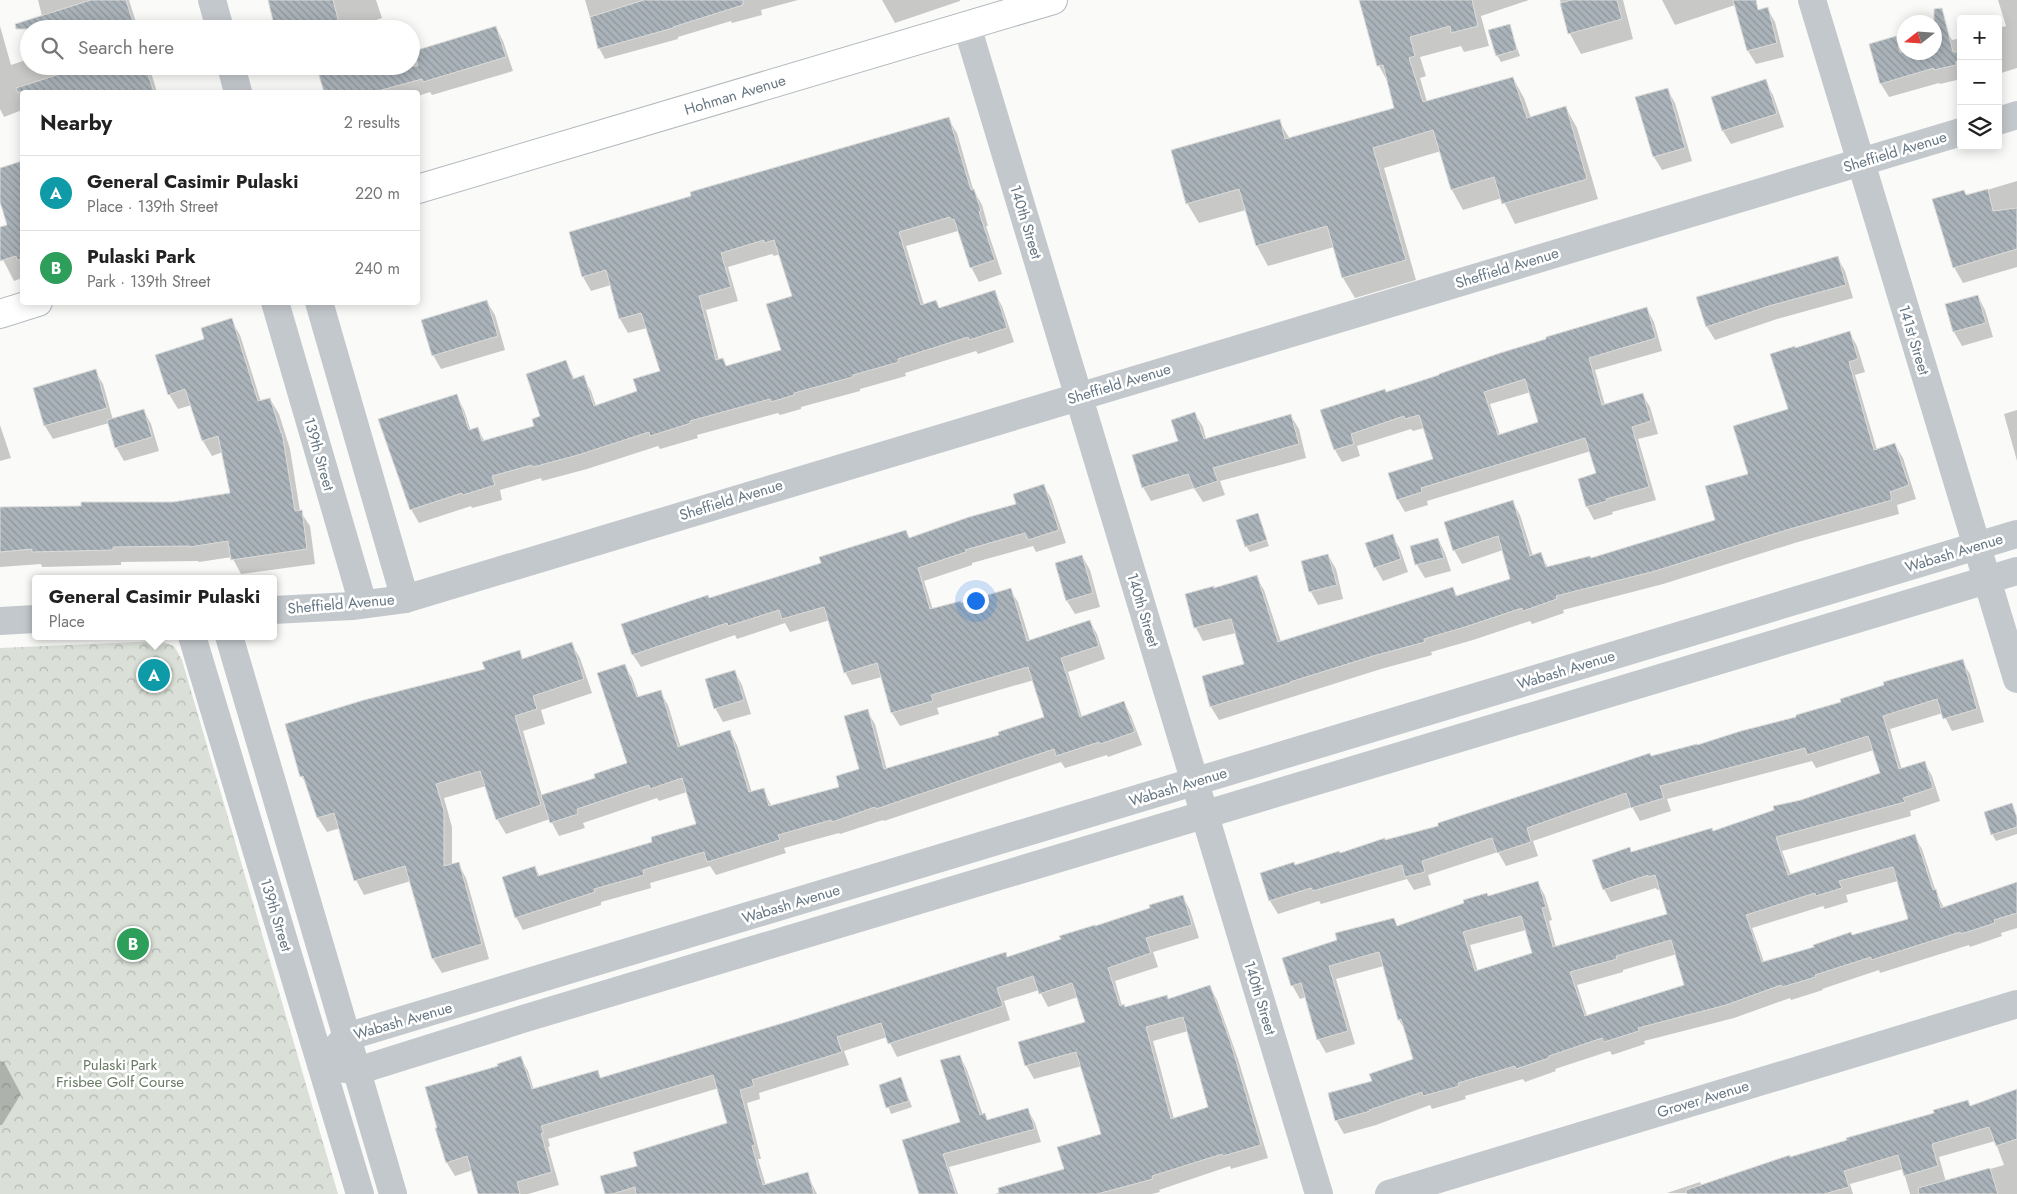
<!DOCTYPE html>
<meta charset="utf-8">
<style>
:root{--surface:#fff;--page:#f6f6f6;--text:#222;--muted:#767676;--line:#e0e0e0;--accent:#1a73e8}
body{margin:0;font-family:Jost,sans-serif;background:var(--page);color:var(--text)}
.controls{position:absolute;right:15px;top:15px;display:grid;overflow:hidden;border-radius:5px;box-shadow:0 2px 12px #0003}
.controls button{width:45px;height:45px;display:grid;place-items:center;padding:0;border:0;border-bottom:1px solid var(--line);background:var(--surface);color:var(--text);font:25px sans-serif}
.compass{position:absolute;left:1897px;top:15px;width:45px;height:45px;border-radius:50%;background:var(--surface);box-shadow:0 2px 12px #0003;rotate:253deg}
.you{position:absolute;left:975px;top:600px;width:18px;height:18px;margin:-12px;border:4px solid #fff;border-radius:50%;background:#1a73e8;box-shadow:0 0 0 8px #1a73e833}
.badge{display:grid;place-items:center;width:32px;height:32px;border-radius:50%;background:var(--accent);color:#fff;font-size:16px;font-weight:700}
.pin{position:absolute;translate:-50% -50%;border:2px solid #fff;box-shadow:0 1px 5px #0006}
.popup{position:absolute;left:32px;top:575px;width:245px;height:65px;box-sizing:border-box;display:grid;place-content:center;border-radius:5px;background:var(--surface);filter:drop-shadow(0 1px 4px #0005);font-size:16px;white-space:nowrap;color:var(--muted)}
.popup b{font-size:19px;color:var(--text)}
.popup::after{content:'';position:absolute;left:50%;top:100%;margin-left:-10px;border:10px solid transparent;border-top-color:var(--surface)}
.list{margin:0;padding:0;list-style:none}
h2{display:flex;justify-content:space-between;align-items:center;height:65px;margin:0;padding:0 20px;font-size:21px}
h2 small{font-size:16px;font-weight:400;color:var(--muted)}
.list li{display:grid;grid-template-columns:32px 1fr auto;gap:15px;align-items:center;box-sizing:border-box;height:75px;padding:0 20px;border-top:1px solid var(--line)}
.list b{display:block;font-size:19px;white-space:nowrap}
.list p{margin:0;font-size:16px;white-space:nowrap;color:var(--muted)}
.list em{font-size:16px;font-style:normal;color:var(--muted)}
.icon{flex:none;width:28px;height:28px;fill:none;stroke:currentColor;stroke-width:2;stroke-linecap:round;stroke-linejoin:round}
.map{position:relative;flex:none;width:2017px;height:1194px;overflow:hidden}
.search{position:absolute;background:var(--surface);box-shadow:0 2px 12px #0003;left:20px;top:20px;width:400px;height:55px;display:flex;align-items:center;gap:12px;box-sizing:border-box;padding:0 18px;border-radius:28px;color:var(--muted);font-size:19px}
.panel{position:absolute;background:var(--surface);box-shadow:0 2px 12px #0003;left:20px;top:90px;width:400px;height:215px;border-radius:5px}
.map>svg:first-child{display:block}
.forest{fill:url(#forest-crowns)}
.shadow{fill:#0003;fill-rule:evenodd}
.building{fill:url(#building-back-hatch);stroke:#dcdcda;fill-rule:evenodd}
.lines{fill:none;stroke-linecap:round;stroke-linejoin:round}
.secondary-casing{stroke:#b3babf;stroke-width:30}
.minor{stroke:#c3c8cc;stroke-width:28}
.tertiary{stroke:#c3c8cc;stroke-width:28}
.secondary{stroke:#fff;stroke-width:28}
.labels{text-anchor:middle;stroke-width:5;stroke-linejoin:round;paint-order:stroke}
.street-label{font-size:15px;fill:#657683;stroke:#fff}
.park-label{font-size:15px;fill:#687a64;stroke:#fff}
</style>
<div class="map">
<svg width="2017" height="1194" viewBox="0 0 2017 1194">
<defs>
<pattern id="forest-crowns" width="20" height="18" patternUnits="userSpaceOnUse" patternTransform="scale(1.25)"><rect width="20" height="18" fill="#dadfd7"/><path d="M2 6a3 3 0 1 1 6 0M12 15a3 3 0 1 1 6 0" fill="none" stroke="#b4b9b4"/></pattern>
<pattern id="building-back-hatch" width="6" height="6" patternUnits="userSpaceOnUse" patternTransform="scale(1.25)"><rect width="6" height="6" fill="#aab3b9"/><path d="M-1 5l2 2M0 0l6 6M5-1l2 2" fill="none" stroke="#8e969c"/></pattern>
</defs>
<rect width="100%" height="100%" fill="#fafaf8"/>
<path class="forest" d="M160,641L174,646L182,660L338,1194H0V648Z"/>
<path class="shadow" d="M38,0H129L138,29H38L42,16Z
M269,0H376L382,18L350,29H277Z
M585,0H798L761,10L762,15L732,23L731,21L678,37V39L605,59L599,48Z
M882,0H960V1L895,23Z
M1360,0H1529L1481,16L1489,46L1464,52L1461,46L1420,57L1426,76L1420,78L1427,102L1513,78L1524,98L1531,118L1566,108L1577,128L1598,199L1515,224L1502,198L1463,210L1452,190L1441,151L1384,168L1416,280L1355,298L1343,278L1334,247L1268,266L1257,246L1246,210L1199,223L1187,203L1279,121L1290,139L1396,108L1389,84L1379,66Z
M1560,0H1623L1633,39L1581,54L1570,34Z
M1662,0H1741V3L1675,25Z
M1998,0H2017V68L1998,74V28L2006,26Z
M1767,8L1775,22L1784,57L1756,64L1748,51L1739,17Z
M0,26L11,65L29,59V66H149L157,92H22V110L4,117L0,109Z
M1509,26L1520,56L1501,62L1497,55Z
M496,27L503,41L513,71L432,95L430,92L418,96V92H326L320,72L411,66V53Z
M1947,32L1952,40L1961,38V79L1940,84L1939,83L1889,97L1881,84L1870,45L1895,38L1899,45L1904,43V52H1934Z
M1765,81L1773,95L1784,127L1731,144L1723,131Z
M1667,89L1675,103L1692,161L1662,170L1654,157Z
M948,119L957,133L973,189L982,205L988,226H986L1002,274L979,282L971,267L958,231L906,246L924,305L936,301L940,309L994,292L1002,306L1014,342L978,354L976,351L905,373L906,376L860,389V391L801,407V409L780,415L778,413L697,435L698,438L660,449L658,446L587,469L542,481L541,478L500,490L502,500L472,508L471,506L419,523L411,509L456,395L464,410L471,431L478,429L485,442L535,427L566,362L575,380L583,377L591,391L596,406L638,391L662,372L647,328L628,333L620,319L611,285L591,291L583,277ZM772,254L774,256L780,254L794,296L782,351L727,367L723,359L719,360L706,310L738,301L728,267Z
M22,163V278L14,281L0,254V229L8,226L0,198V169Z
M2017,181V267L1963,283L1954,267L1967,196Z
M1837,257L1845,271L1853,298L1777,319L1715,340L1707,327Z
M1978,296L1985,310L1993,337L1962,346L1954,332L1947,305Z
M487,302L495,315L505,350L441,369L433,355Z
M1647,309L1654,322L1662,351L1595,370L1605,405L1643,395L1650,407L1658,434L1638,439L1656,500L1612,512L1613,514L1594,520L1587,507L1579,480L1598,474L1591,451L1427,501L1428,505L1405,512L1398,500L1390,474L1434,459L1424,428L1413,431L1411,429L1357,446L1360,456L1342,462L1335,450L1386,393ZM1531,392L1540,422L1500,435L1490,404Z
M231,320L240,335L261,402L270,399L279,414L290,449L300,511L310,526L315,564L241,574L232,557L199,562L198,561L121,562V565L42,567L41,564L0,567V509L173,503L231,494L223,452L212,456L203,441L192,405L178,409L169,394L206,340Z
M1849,332L1857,346L1865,372L1855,375L1877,450L1895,445L1903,458L1916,499L1897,505L1899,514L1798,542L1663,584L1563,610L1564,613L1532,624L1530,621L1473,640L1431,652L1432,655L1381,669L1219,720L1211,707L1203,677L1245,665L1236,633L1203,641L1196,628L1187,595L1256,577L1264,590L1281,642L1453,589L1458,597L1512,579L1503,550L1462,564L1454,550L1512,501L1520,515L1533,556L1540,554L1548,567L1591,559L1717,521L1750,475L1790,410L1795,349Z
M95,371L103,384L113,420L144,411L151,424L159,451L124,461L116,447L109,423L53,439L45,426L34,389Z
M2017,410V461L2004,414Z
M1195,414L1203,427L1206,439L1291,416L1299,429L1306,458L1220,481L1225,495L1203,502L1194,488L1151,501L1143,487L1179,442Z
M0,425L11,458L0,461Z
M1043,485L1051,498L1066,543L1036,552L1033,546L972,563V565L924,581L933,610L961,605L1010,590L1018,602L1030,641L1090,622L1097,634L1105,659L1068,672L1082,717L1124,703L1131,716L1142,745L1108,757L1107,755L1065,768L1061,762L884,821L883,820L840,834L839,833L784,848L786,853L716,875L710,866L650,883L651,888L601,902V905L523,930L516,917L535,868L540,876L654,842L697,825L687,792L659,801L657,798L583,823L585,828L559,836L550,819L506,834L497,819L486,786L444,798L452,827V865L458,863L466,878L489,959L442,973L433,959L411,881L364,895L356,880L340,828L327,832L318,818L308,787L302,777L287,725L486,670L519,652L524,660L571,643L580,658L592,693L541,710L545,724L523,731L542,796L597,779L629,764L624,665L632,678L639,698L660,692L668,705L681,748L730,732L737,745L752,793L763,789L772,807L841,788L860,770L867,711L875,724L887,770L1001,736L1046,718L1034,680L937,708L939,714L900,726L892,713L882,677L852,685L845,672L830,620L790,632L785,623L737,639L735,635L641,667L633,655L709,599L822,564L906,531L910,539L1017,505Z
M1257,514L1269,546L1250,552L1246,546Z
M1392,535L1400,549L1408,572L1383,581L1375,567Z
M1438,539L1445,553L1451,571L1425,578L1417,565L1411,547Z
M1328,555L1336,569L1343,599L1318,605L1311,592L1303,562Z
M1082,556L1090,570L1100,607L1075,614L1067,601L1057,564Z
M1962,661L1970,674L1984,722L1952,731L1943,713L1890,729L1902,770L1924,762L1932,776L1940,801L1910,811L1911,816L1782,851L1791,875L1914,836L1922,849L1936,892L1944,908L2017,884V928L2001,933L2002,936L1970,947L1969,945L1880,973L1879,970L1822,989L1823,990L1791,1000L1790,998L1734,1018L1644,1041L1645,1044L1612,1055L1610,1051L1555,1069L1556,1071L1525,1082L1523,1079L1465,1096L1466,1099L1432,1109L1430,1105L1376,1125L1344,1134L1336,1120L1373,1082L1414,1060L1406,1032L1399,1020L1384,966L1336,979L1355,1044L1326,1053L1318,1039L1306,997L1300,999L1292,985L1338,941L1394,919L1398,927L1538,883L1545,896L1552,920L1549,921L1556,947L1668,915L1661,889L1657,890L1656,888L1611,902L1604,889L1632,853L1713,833L1882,774L1874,750L1816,768L1812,761L1667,799L1671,811L1640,821L1632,807L1533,841L1538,856L1506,866L1498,852L1428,875L1431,885L1414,890L1407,879L1321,904L1319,901L1278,914L1270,901L1261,874L1340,855L1440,827L1651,757L1697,747L1798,718ZM1898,881L1909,919L1764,962L1752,928L1823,906L1825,909L1848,902L1846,895ZM1526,930L1533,954L1478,972L1470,945ZM1677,954L1686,986L1587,1016L1577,985L1623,972V970Z
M735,672L742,685L751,714L723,722L715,708Z
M2011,804L2017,817V834L1996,841L1992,834Z
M1183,897L1190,910L1199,938L1153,952L1158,967L1115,981L1122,1006L1125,1008L1167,996L1169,1000L1210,987L1217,1000L1238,1059L1268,1158L1231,1169L1230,1166L1159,1190L1160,1192L1152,1194H995L1065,1170L1102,1135L1082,1066L1034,1079L1026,1065L1087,1023L1078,997L1048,1007L1039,990L1004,1001L1010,1020L897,1057L887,1037L844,1051L849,1065L759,1093L760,1099L747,1103L761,1159H758L766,1186L807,1174L817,1194H606L638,1167L729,1123L719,1088L548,1139L550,1146L548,1147L559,1185L528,1194H479L473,1170L455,1176L447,1163L499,1067L521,1058L528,1071L534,1090L597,1071L601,1079L1008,958ZM1188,1031L1210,1108L1174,1119L1153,1041Z
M960,1056L967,1070L983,1115L988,1121L1028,1110L1035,1123L1041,1142L949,1167L958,1194H921L904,1140L961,1123Z
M0,1061L4,1062L21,1094L2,1125H0Z
M901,1079L912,1107L891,1114L880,1085Z
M2017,1090V1194H1910L1903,1169L1850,1184L1853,1194L1667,1193L1700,1182L1702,1186L1790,1158L1970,1107ZM1995,1141L2004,1165L1946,1182L1939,1157Z"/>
<path class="building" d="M91,0H126L133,22L111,29H16L15,24Z
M268,0H333L339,23L320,29H275Z
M644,0H743V5L673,27V28L598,49L590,17Z
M1359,0H1472L1478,26L1451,33L1450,26L1410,37L1415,56L1409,58L1423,102L1513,77L1527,118L1566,106L1587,179L1502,204L1494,177L1451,190L1433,130L1373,148L1406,260L1342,278L1327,226L1256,246L1239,189L1186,204L1171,150L1280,119L1285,139L1394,108L1383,65L1377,66Z
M1572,0H1617L1622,19L1568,34L1560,3Z
M1733,0H1756L1758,10L1768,7L1777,43L1747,51Z
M1942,8L1953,52H1961V60L1956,62V65L1934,70V68L1880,84L1869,44L1896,36L1900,52H1934V9Z
M1510,24L1517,50L1496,56L1488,30Z
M496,26L506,57L423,82L422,79L374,92H324L318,72L336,66H418L414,51Z
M85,66H145L154,92H17L16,88Z
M1766,79L1777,114L1722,131L1711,97Z
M1668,88L1685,148L1653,157L1635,97Z
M949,117L971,190L974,189L981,211L979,212L995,260L970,268L954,219L951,220L950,217L899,232L921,305L936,300L939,308L995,290L1007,328L969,340L968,337L898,359L899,362L853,375V377L794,393V395L771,402L770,399L690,421L691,423L650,436L649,432L578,455L533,467L532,465L492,476L495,485L463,495L462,493L410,510L378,419L457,394L469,430L478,427L482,441L534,426L532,419L540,416L526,374L566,360L573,379L584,375L594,406L637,391L633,379L660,371L641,313L619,319L606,270L582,277L569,232L691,196L690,192ZM764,240V243L774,240L792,296L766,304L781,350L726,366L723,358L716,360L699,296L731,287L721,253Z
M22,161V259L17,260L16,256L0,261V227L7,225L0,202V168Z
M1988,189L1993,211L2017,208V249L1953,268L1932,199L1964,190L1966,195Z
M1838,256L1846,285L1769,306L1706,327L1696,297Z
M1978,295L1986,323L1953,332L1945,304Z
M487,300L498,336L432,356L421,320Z
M1647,307L1656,338L1589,358L1602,405L1643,393L1651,421L1632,427L1649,487L1606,499L1607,501L1586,507L1578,479L1596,473L1585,438L1421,488L1422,492L1397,500L1388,473L1433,459L1419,415L1405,419L1404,416L1351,434L1354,444L1334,450L1320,410L1385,389L1386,392L1439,375V374L1500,353L1546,339V337ZM1525,379L1538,422L1498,435L1484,392Z
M232,318L258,401L270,398L281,433H282L295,511L302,510L307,549L231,560L228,541L189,547V546L113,547V550L32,552V549L0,552V507L81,506V502H173L230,493L218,436L202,441L185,389L168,395L155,355L204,339L201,328Z
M1850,331L1858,359L1849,362L1874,450L1895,443L1909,485L1890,492L1892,500L1790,529L1655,571L1556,596L1557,599L1523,611L1522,608L1465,627L1424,639L1425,642L1373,656L1290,682V683L1210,707L1202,676L1244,664L1231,619L1194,628L1185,594L1214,586V588L1257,575L1278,642L1453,587L1456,596L1510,579L1498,536L1453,551L1444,522L1513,500L1530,556L1541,552L1546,567L1590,556L1591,558L1715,520L1705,486L1748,474L1733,426L1788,409L1770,354L1795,346V348Z
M96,369L107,408L44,426L33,388Z
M144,409L152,437L115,448L107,420Z
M1195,412L1204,439L1291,414L1299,444L1213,468L1218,481L1194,489L1188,474L1142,488L1132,455L1178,441L1171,420Z
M1044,484L1059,530L1028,540L1025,533L965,550L966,552L918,568L930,609L961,601V603L1011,588L1027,641L1090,620L1099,646L1061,658L1080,717L1124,701L1135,732L1100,744L1099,742L1056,756L1054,749L876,809L875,807L832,822L831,820L778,835L780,840L707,862L704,852L643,870L644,875L594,889L595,892L515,918L502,877L535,866L538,876L652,842L651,837L696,824L682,778L650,789L649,785L577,809L578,814L550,823L541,795L595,778L594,774L627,763L597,673L625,664L637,697L661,690L678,747L730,730L749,792L764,788L769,806L839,787L836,776L859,769L844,716L868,709L884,769L999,735L998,732L1044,717L1028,667L931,695L933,701L891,713L877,663L844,673L824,607L782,619L779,610L728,626L727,623L632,655L621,624L708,595L709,598L821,563L819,557L906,530L909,538L969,517L1016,504L1013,494Z
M1258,513L1267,540L1245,547L1236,520Z
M1393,534L1401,559L1374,568L1365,543Z
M1438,538L1444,558L1415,565L1410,546Z
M1328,554L1337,585L1309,592L1301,561Z
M1082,555L1093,593L1066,601L1055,563Z
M572,642L584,679L533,696L537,709L515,716L541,805L496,820L480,771L436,784L444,811V866L459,862L482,944L432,959L405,866L354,881L334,813L317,818L303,776L300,777L285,724L364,700L485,669L482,662L520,650L522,659Z
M1963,659L1977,709L1943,719L1937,699L1883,716L1899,769L1925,761L1933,788L1903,798L1905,802L1776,837L1788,875L1915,834L1933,890L1936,889L1941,908L2017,882V913L1994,920L1995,923L1961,934L1960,932L1871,960V957L1815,975L1816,977L1782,987L1781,985L1726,1005L1638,1028L1639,1031L1604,1042L1602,1038L1549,1056V1058L1516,1069L1515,1066L1458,1083L1459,1086L1423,1096L1422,1092L1369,1110L1370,1111L1335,1121L1328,1093L1372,1081L1369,1074L1413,1059L1401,1019L1398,1020L1379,952L1329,966L1348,1031L1317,1040L1301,983L1291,986L1282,958L1337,940L1335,933L1394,918L1397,926L1464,903L1463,900L1487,893L1488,896L1538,881L1546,907L1542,908L1553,947L1667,914L1655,875L1648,877V875L1603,890L1592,860L1630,847L1631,852L1712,828L1713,831L1774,810L1773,806L1801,800L1880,773L1868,736L1807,755L1805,748L1660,786L1664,798L1631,808L1626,793L1527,828L1531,842L1497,853L1492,838L1422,861L1425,872L1405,877L1402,865L1313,891L1311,888L1269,901L1260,873L1294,862L1295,865L1339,851L1340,853L1385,838V840L1438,826V823L1617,764L1650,753L1651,756L1697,744V745L1741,731L1796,717V715L1841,702L1840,699L1884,685L1883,682ZM1893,867L1908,919L1852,935L1851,932L1813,945L1814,947L1762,962L1746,915L1815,893L1816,896L1842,888L1839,881ZM1521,916L1532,953L1475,971L1463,932ZM1671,940L1684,985L1585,1016L1570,972L1617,959L1616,956Z
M735,670L744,700L714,709L705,679Z
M2012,803L2017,818V827L1991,835L1984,812Z
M1183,895L1192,925L1146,938L1151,953L1108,968L1120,1006L1124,1004L1125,1007L1167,995L1168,999L1210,985L1231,1044L1261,1145L1223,1156L1222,1154L1152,1176L1153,1179L1097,1194H999L998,1188L1064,1169L1057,1147L1101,1134L1076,1052L1025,1066L1018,1042L1085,1022L1072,983L1039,994L1033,976L997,988L1003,1006L888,1044L881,1023L837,1037L842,1052L752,1080L754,1086L740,1090L755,1145L752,1146L763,1185L808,1172L814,1194H636L635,1187L612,1194H605L600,1176L637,1166L633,1152L727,1123L713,1075L541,1126L544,1133H541L552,1172L517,1182L520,1194H478L467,1156L446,1163L435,1128H437L425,1087L498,1066L497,1064L521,1056L532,1089L598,1070L600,1078L796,1019L1006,952L1007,957L1061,939L1059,936L1095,925V926L1150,908L1149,905ZM1183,1017L1208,1107L1171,1119L1146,1027Z
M960,1055L980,1115L985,1113L987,1120L1028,1108L1035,1129L943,1154L956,1194H919L902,1140L960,1122L940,1060Z
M901,1077L909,1101L886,1108L879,1085Z
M2017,1089V1139L1996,1146L1989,1127L1932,1144L1938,1166L1904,1176L1898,1155L1844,1171L1849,1187L1824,1194H1687L1686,1190L1790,1155V1157L1847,1140L1846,1138L1934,1113L1933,1110L1968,1100L1970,1106Z
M1990,1168L1998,1194H1919L1918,1188Z"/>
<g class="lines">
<defs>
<path id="secondary" d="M418,189L1053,0
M0,314L38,302"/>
</defs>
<use href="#secondary" class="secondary-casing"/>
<path class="minor" d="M212,0L220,29
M1812,0L2017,679
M967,26L1319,1194
M231,66L238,92
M275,302L363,604
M319,302L405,599
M192,636L360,1194
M229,636L393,1194
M321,1065L346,1037L2017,534
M321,1065L357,1071L526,1018L2017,571
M1389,1194L2017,1004"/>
<path class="tertiary" d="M1998,121L2017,115
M273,610L352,606L405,599L1961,132
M0,621L35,619"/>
<use href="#secondary" class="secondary"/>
</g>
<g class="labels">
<g class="street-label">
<text transform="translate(735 95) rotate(-17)" y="5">Hohman Avenue</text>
<text transform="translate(1895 152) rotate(-17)" y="5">Sheffield Avenue</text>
<text transform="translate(1026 222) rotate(73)" y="5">140th Street</text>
<text transform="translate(1507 268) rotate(-17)" y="5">Sheffield Avenue</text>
<text transform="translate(1914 340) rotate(73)" y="5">141st Street</text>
<text transform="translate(1119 384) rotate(-17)" y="5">Sheffield Avenue</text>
<text transform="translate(319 454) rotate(74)" y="5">139th Street</text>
<text transform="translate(731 500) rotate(-17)" y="5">Sheffield Avenue</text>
<text transform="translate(1954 553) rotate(-17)" y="5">Wabash Avenue</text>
<text transform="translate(341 604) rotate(-5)" y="5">Sheffield Avenue</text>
<text transform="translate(1143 610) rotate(73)" y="5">140th Street</text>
<text transform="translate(1566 670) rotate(-17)" y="5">Wabash Avenue</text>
<text transform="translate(1178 787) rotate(-17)" y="5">Wabash Avenue</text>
<text transform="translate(791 904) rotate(-17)" y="5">Wabash Avenue</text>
<text transform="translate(276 915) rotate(73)" y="5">139th Street</text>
<text transform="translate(1260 998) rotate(73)" y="5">140th Street</text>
<text transform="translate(403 1021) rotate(-16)" y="5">Wabash Avenue</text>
<text transform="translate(1703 1099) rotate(-17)" y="5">Grover Avenue</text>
</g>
<g class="park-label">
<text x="120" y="1070">Pulaski Park<tspan x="120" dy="17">Frisbee Golf Course</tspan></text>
</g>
</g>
</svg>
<div class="controls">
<button>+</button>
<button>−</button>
<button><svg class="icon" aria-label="layers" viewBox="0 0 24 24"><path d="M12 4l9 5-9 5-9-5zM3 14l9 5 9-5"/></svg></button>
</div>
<svg class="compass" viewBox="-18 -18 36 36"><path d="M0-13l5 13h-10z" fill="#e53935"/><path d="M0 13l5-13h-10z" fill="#767676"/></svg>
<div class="you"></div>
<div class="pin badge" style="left:154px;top:675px;background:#0f9aa8">A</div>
<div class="popup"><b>General Casimir Pulaski</b>Place</div>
<div class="pin badge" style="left:133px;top:944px;background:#2e9e5b">B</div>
<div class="search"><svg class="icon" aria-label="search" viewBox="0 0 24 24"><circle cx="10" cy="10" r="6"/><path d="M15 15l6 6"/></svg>Search here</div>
<section class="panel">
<h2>Nearby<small>2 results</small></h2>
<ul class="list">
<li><span class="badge" style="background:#0f9aa8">A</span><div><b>General Casimir Pulaski</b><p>Place · 139th Street</p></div><em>220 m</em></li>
<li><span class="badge" style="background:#2e9e5b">B</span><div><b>Pulaski Park</b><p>Park · 139th Street</p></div><em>240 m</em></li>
</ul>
</section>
</div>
